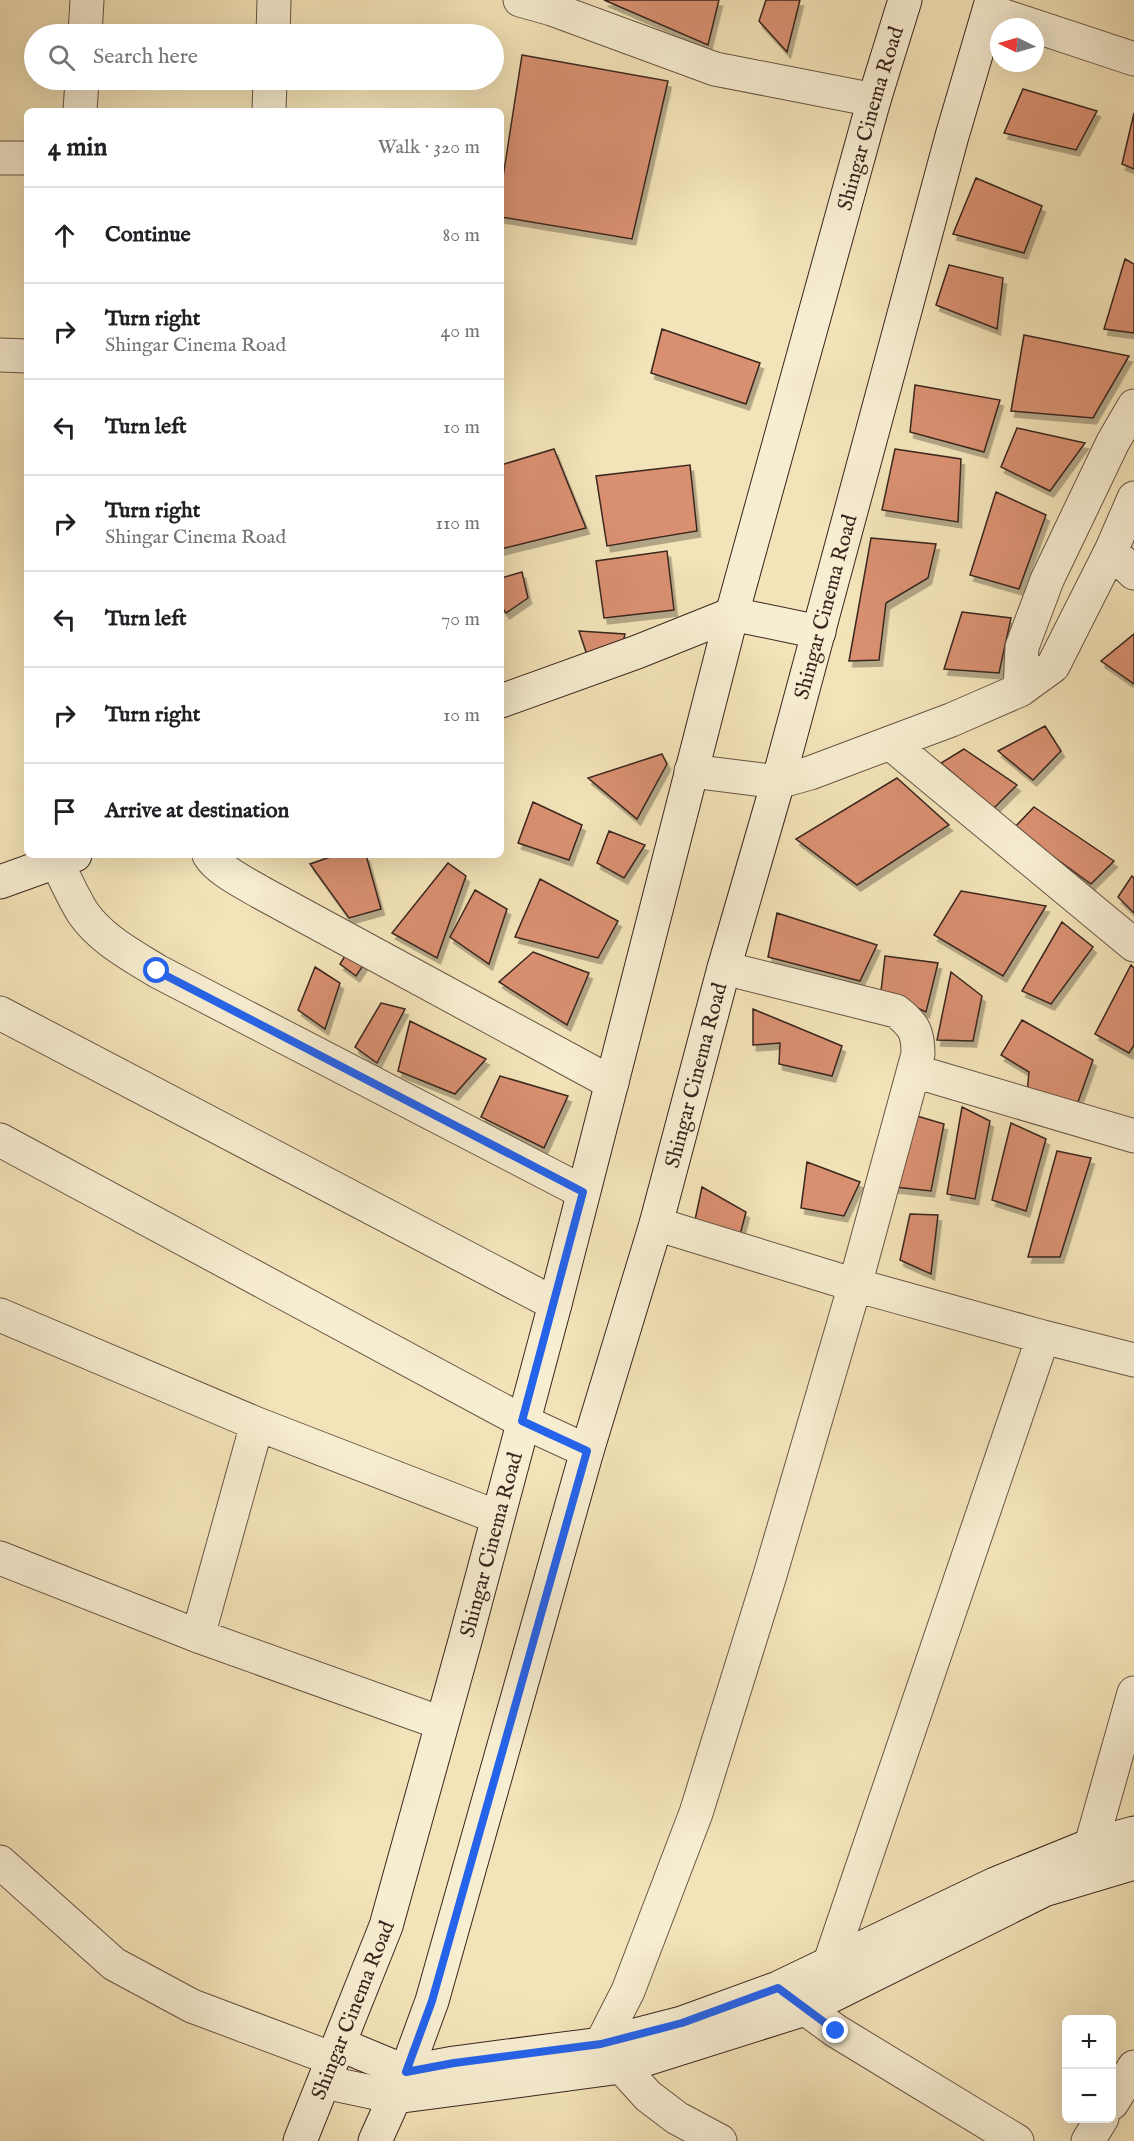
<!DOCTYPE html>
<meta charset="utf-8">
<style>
:root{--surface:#fff;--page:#f6f6f6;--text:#202124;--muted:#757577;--line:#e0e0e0}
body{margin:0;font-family:"IM FELL English",serif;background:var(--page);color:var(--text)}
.controls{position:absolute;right:18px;bottom:18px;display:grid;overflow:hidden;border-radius:9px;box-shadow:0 6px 24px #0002}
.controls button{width:54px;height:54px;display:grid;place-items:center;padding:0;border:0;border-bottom:2px solid var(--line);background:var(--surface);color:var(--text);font:30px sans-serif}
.compass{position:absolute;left:990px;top:18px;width:54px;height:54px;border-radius:50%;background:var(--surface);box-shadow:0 6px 24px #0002;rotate:275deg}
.stop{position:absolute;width:18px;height:18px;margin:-14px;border:4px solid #2563eb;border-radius:50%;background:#fff}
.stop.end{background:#2563eb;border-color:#fff;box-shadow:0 2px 6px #0008}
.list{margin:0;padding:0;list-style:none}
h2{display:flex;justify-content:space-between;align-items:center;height:78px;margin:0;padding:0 24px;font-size:26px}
h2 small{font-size:20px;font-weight:400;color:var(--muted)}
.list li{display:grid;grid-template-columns:39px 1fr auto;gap:18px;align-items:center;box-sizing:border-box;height:96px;padding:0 24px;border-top:2px solid var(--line)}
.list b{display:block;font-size:22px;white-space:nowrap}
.list p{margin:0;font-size:20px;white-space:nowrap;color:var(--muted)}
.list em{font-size:20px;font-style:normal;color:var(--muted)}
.icon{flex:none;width:33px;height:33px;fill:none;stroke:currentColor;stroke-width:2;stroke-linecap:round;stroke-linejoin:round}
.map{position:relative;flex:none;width:1134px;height:2141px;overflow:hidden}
.search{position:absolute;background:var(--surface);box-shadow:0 6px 24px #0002;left:24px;top:24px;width:480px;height:66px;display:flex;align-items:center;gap:15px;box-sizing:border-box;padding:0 21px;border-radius:33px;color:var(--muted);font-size:22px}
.panel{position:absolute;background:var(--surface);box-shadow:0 6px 24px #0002;left:24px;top:108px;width:480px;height:750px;border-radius:9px}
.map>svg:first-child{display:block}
.building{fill:#d99071;stroke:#3a261f;stroke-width:1.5;filter:url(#shadow)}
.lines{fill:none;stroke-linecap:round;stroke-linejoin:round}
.street-casing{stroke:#685545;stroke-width:35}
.secondary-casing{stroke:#3a261f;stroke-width:35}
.street{stroke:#f7edd1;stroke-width:33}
.secondary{stroke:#f7edd1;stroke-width:33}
.route{stroke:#2563eb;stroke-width:8}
.labels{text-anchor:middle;stroke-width:4.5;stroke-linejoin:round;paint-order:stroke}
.street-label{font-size:21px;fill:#3a261f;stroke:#f7edd1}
</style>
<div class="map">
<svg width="1134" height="2141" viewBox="0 0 1134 2141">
<defs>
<filter id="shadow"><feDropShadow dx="3.5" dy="6" stdDeviation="0" flood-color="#0004"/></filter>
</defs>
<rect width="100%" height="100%" fill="#f3e3b8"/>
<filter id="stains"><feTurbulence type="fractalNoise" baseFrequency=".00333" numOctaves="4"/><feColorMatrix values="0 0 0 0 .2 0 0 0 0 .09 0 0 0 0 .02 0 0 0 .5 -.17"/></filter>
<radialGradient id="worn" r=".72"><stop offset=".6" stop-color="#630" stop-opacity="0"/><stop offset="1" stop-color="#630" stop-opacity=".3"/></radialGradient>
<path class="building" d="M604,0H719L708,45Z
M766,0H800L787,52L759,21Z
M522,55L668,81L632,239L501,217V190Z
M1023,89L1097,111L1076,150L1004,133Z
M1134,113V169L1122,164Z
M976,178L1042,206L1024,253L953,234Z
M1125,259L1134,264V333L1104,329Z
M949,265L1003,278L997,329L936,305Z
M662,329L760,363L746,404L651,373Z
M1024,335L1129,356L1093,418L1011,411Z
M915,385L1000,400L984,452L910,432Z
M1017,428L1085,443L1050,491L1001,467Z
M554,449L586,528L501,549V465Z
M895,449L961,459L958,522L882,510Z
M690,465L697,531L607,546L596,476Z
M996,492L1046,515L1019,589L970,575Z
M871,538L936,544L928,578L886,603L879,660L849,661Z
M667,551L674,610L604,618L596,561Z
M522,572L528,598L506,613L501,606V578Z
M962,612L1011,618L999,673L944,669Z
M579,631L625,634L622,647L587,655Z
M1134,634V684L1101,661Z
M1045,726L1061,751L1033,780L998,751Z
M964,749L1017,785L994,808L941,763Z
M662,754L667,764L637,819L588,778Z
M897,778L949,825L857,885L796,839Z
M533,802L582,825L569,860L518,843Z
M1034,807L1114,861L1091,884L1014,828Z
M609,831L645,845L624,878L597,863Z
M336,855H366L381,909L349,918L310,864Z
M448,863L466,876L437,958L392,933Z
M1132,876L1134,878V913L1118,897Z
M540,879L618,921L598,958L515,937Z
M475,890L507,909L489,964L450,937Z
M961,891L1046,906L1003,976L934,935Z
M777,913L877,945L860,981L768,957Z
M1062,922L1093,947L1051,1004L1022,991Z
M348,951L366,961L356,976L340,964Z
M533,952L589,973L567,1025L499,982Z
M885,956L938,963L926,1012L881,991Z
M1131,965L1134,968V1045L1129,1053L1095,1034Z
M315,967L340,983L325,1029L298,1010Z
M951,972L982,996L973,1041L937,1040Z
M381,1003L405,1009L377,1063L355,1047Z
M753,1009L842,1046L832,1076L779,1064L780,1043L753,1045Z
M1022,1020L1093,1060L1078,1102L1027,1093L1029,1072L1001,1055Z
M410,1021L486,1059L455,1094L398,1071Z
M500,1076L568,1096L544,1148L481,1117Z
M962,1107L990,1121L975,1199L947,1194Z
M917,1116L944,1124L931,1191L895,1187Z
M1011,1123L1046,1139L1026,1211L992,1200Z
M1057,1151L1091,1158L1060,1257H1028Z
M807,1162L860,1182L844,1216L801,1208Z
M702,1187L746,1212L740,1235L695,1220Z
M910,1214L938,1215L931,1274L900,1260Z"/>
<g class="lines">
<defs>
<path id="street" d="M520,0L552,9L715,69L874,100
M989,11L1134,59
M85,34L87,0
M273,34L274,0
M80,111L82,80
M269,111L270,80
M0,158H27
M0,355L27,356
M1111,551L1134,573
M1020,690L1022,647L1047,580L1113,442L1134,406
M890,743L1134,945
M691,771L778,782L810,773L951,720L1020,690L1053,666L1111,551L1134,498
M57,855V862C65,879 73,897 83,913C101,939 131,955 157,971L583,1192
M209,855C218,870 245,883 260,892L612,1083
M0,1013L555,1304
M914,1071L1134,1136
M0,1140L522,1421L587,1451
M656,1224L855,1285L1043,1337L829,1965
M0,1315L257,1424L497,1517
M1043,1337L1134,1360
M0,1558L198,1636L441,1723
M198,1636L257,1424
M1091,1845L1134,1693
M0,1862L114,1964L192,2006L333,2059
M784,1993L836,2031L1017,2141
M1112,2103L1134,2067
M720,2141L677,2118L648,2096L601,2044L628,1991L696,1813L770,1575L855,1285L918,1054C918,1032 914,1025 896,1011L724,968
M1088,2141L1102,2118"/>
<g id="secondary">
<path d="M501,701L637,652L732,614L819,632"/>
<path d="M0,882L75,855"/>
<path d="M339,2044L406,2072L454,2063L601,2044L682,2023L778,1988L995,1884L1091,1845L1134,1833"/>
<path d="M324,2082L395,2097L621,2067L805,2009L1044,1890L1134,1863"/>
<path id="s1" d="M300,2141L386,1926L465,1641L555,1304L732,614L874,100L905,0"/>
<path id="s2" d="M375,2141L406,2072L432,2001L587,1451L656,1224L724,968L778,782L952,136L992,0"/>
</g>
</defs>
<use href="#street" class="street-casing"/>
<use href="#secondary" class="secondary-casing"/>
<use href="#street" class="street"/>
<use href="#secondary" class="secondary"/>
</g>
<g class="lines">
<path class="route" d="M157,971L583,1192L522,1421L587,1451L432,2001L406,2072L454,2063L601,2044L682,2023L778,1988L836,2031"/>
</g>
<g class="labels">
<g class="street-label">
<text dy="7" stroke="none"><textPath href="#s1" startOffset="2103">Shingar Cinema Road</textPath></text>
<text dy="7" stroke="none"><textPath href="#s2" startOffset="1600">Shingar Cinema Road</textPath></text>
<text dy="7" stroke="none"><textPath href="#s2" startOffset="1114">Shingar Cinema Road</textPath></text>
<text dy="7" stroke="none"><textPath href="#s1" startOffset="627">Shingar Cinema Road</textPath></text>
<text dy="7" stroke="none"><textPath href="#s1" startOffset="141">Shingar Cinema Road</textPath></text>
</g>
</g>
<rect width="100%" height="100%" filter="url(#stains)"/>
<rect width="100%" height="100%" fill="url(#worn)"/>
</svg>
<div class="controls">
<button>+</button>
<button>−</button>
</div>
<svg class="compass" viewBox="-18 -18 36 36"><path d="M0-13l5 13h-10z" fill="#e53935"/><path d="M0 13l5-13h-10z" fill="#757577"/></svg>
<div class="stop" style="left:157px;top:971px"></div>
<div class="stop end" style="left:836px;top:2031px"></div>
<div class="search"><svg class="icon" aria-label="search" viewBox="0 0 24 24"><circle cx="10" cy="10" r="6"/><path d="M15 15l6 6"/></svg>Search here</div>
<section class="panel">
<h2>4 min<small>Walk · 320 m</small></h2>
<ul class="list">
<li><svg class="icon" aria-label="ahead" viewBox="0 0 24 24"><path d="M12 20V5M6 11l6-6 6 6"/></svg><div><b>Continue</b></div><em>80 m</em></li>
<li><svg class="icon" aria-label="right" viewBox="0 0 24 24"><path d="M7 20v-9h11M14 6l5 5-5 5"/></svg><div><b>Turn right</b><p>Shingar Cinema Road</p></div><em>40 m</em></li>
<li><svg class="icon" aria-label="left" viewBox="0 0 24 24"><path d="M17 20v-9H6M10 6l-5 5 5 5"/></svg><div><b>Turn left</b></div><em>10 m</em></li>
<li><svg class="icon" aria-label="right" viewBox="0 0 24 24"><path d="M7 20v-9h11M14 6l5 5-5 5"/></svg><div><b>Turn right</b><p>Shingar Cinema Road</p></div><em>110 m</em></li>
<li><svg class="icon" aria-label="left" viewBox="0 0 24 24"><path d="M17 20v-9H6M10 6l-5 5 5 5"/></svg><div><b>Turn left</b></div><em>70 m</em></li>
<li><svg class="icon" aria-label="right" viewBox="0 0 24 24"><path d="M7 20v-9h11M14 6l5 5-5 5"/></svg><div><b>Turn right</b></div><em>10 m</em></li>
<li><svg class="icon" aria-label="arrive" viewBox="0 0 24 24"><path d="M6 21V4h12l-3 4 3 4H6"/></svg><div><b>Arrive at destination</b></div></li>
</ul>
</section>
</div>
